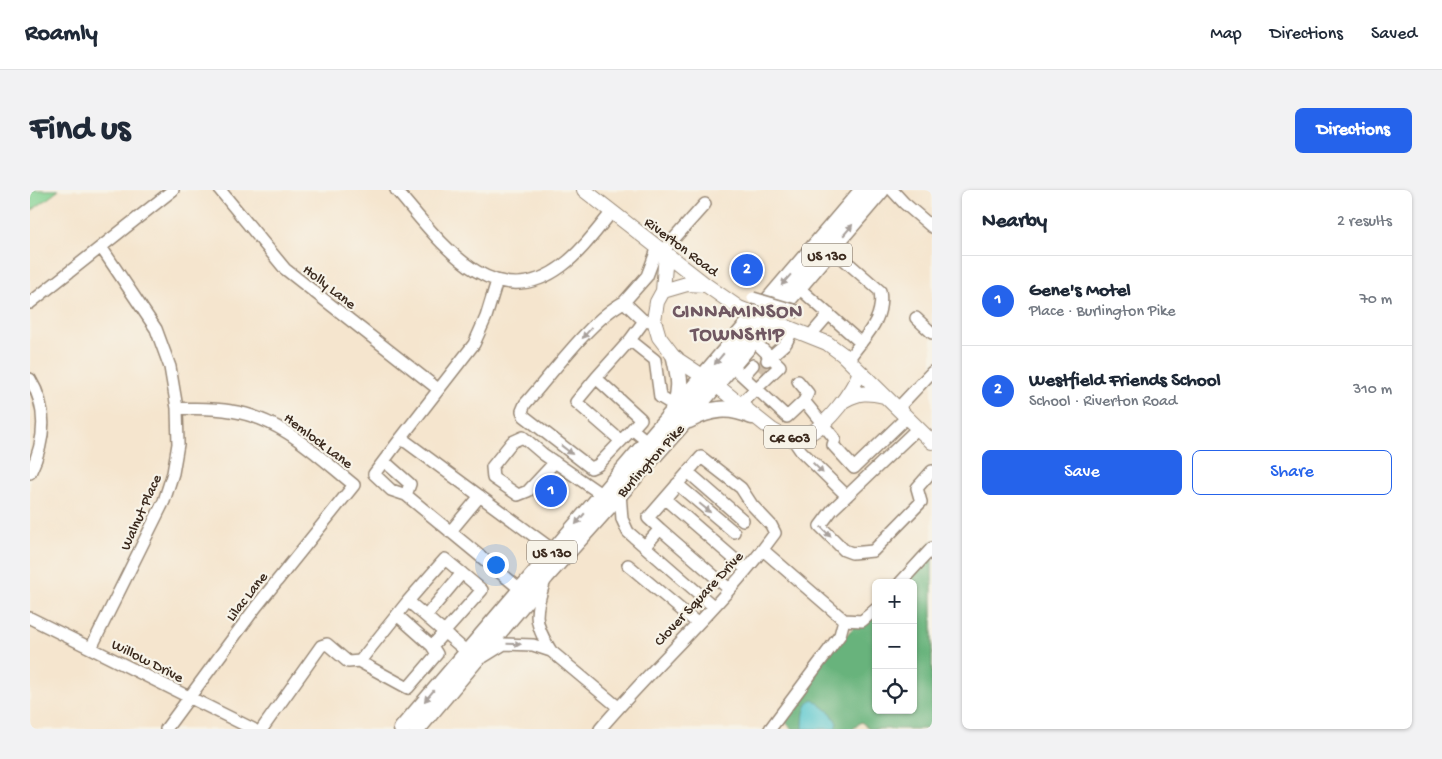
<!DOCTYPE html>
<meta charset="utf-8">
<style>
:root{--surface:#fff;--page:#f2f2f3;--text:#1f2937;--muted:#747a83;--line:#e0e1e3;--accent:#2563eb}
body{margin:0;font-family:"Gochi Hand",sans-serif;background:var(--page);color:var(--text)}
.controls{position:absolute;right:15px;bottom:15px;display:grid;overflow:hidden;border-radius:8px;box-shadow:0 1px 4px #0004}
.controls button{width:45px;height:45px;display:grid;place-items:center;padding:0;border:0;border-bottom:1px solid var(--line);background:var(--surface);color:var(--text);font:25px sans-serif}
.you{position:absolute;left:465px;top:374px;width:18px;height:18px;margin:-12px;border:4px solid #fff;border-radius:50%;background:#1a73e8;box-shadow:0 0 0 8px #1a73e833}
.badge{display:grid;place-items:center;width:32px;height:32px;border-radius:50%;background:var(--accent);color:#fff;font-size:16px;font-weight:700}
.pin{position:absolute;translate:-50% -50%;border:2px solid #fff;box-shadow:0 1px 5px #0006}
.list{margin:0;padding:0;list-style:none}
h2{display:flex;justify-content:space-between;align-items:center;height:65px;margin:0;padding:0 20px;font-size:21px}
h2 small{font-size:16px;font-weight:400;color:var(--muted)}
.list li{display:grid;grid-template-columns:32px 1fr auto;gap:15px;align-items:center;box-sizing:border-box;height:90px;padding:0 20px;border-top:1px solid var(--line)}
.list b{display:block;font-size:19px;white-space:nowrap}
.list p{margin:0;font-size:16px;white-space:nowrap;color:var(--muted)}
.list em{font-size:16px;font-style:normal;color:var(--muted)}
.actions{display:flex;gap:10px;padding:15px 20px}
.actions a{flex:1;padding:11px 0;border:1px solid var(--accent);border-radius:8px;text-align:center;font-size:18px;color:var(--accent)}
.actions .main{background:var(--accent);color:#fff}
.icon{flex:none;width:28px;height:28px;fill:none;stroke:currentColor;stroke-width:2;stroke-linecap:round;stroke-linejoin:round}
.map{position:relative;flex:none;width:902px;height:539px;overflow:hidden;border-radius:8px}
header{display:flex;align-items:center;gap:30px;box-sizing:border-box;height:70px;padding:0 25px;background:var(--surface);border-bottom:1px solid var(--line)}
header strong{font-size:24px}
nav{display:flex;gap:28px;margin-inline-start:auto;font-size:18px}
.intro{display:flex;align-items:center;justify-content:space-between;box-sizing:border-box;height:120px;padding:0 30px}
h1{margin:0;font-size:35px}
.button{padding:12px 22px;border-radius:8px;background:var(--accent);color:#fff;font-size:18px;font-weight:700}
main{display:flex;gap:30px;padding:0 30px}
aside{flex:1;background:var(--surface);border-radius:8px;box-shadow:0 1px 4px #0004}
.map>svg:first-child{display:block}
.green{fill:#81d192;stroke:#5e7e58}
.forest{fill:#68b37c;stroke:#526e4d}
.water{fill:#5bc8cf;stroke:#4b7976}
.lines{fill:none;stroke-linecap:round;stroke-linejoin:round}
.minor-tunnel{stroke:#d0c0ab;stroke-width:11;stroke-dasharray:11 5.5;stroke-linecap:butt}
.minor-casing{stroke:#988876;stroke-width:14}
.major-casing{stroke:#988876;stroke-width:16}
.highway-casing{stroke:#988876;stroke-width:19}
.minor{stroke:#fff;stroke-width:11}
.major{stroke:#fff;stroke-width:14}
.highway{stroke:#fff;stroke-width:16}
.minor-bridge-casing{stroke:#988876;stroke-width:14;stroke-linecap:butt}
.minor-bridge{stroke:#fff;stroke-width:11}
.oneway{fill:#a79f9a}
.labels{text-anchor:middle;stroke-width:4.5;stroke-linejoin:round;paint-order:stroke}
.shield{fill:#f7f3e8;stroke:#73665b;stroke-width:1}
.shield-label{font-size:14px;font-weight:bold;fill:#3b2a1e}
.street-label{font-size:15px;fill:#3b2a1e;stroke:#f7f3e8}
.district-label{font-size:20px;font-weight:bold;letter-spacing:1px;fill:#705862;stroke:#f7f3e8}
</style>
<header>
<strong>Roamly</strong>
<nav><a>Map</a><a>Directions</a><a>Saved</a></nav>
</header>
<div class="intro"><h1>Find us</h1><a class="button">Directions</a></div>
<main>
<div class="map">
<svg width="902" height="539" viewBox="0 0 902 539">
<rect width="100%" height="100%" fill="#f7f3e8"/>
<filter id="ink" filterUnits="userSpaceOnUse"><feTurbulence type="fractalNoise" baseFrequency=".02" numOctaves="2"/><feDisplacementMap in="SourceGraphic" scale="10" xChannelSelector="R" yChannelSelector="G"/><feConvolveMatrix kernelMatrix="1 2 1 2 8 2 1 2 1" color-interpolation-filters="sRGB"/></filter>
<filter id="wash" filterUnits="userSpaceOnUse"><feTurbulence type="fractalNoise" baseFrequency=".0096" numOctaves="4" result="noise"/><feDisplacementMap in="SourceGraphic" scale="20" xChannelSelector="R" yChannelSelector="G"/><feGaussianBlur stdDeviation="1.12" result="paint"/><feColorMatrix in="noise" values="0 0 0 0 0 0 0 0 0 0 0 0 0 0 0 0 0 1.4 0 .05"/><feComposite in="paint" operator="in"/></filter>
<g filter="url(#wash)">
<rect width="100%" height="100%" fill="#f5e5ce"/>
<path class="green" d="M0,0H29L0,22Z"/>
<path class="forest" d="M902,351V539H840L831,532L823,539H762L750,525L777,488L846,413V520H883V393H864Z"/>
<path class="water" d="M783,509L801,523L807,533L805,539H773C773,528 773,514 783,509Z"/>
</g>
<g filter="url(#ink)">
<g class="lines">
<path class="minor-tunnel" d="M728,180L737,170"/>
<defs>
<path id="minor" d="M190,0L255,79L408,199
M366,0C407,47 461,129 532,76C551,62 566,41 581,23
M862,0L874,13L902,37
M802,59L850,101C855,131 834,146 818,170
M633,61L675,14
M769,98L831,153
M0,113L143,0
M886,128L902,143
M624,130L614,131L600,150L625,170L630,207L640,213L642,224
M614,131L594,112L617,86L628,57
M780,146L799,124
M737,170L756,153L763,139
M702,176L757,227L774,211L778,203L768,191
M713,186L723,175
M566,188L600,150
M0,189C19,220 15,252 0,283
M774,211L805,249L803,255L824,278L877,227
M709,215L750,176L724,151
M868,218L902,182
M888,238L802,320L790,336L814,360L822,363L843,361L891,312L887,298L902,281
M602,239L591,251L546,212L566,188L611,229L602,239L618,252
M371,248L444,154L456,127L467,91
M762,248L771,261L817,306
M591,251L568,275L561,278L494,226L492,221L495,214C521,185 561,129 594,112
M354,271L380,294L376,305
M525,272L498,301L488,305L463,288L462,277L482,252L493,247L513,264L571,304
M658,282L713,330
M647,294L704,342
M590,303L592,329L598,342L683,416
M635,309L716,379
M630,339L699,399
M420,342L450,306
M733,360L814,430L832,431L846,419
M598,375L667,433
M870,393L902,358
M490,399L376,305L361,300L344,284L371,248L523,360
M378,411L330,471L332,473L378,498L407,464L402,456L452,400L415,369L378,411L437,462
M367,425L402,456
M396,426L432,383
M0,428L223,539
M61,458L134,311L143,283L148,254L147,218L140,177L126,139L71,57
M521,461L588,517
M453,467L474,454L503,455L521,461C502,431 505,423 515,390
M136,539L226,417L324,295C287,265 251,228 201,221C183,218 165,219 147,218
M232,539L291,456L297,454L318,472L330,471
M570,539C626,473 694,414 745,343L741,335L722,315L711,298L671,267L618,328L630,339L615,356
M740,539L810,445L814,430"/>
<path id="major" d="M554,0L676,95L709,118L797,153L812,164L902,252
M636,63L633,101L627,112L624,130L629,147L645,168L686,195L742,240C753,247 767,250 779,244C799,233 822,202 830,182
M633,101L657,94L676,95
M815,210C829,202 838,202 854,206"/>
<path id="highway" d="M645,168C649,186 652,199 645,217
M659,230C681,218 699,216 722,226
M372,539L833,0
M387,539L516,386L653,233L851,0"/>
</defs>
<use href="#minor" class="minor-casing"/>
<use href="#major" class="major-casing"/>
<use href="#highway" class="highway-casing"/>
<use href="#minor" class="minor"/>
<use href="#major" class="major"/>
<use href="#highway" class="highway"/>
<defs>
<path id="minor-bridge" d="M723,108L770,122"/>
</defs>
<use href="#minor-bridge" class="minor-bridge-casing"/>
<use href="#minor-bridge" class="minor-bridge"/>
</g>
<defs><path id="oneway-solid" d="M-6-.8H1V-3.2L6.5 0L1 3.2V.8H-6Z" transform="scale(1.25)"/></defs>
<g class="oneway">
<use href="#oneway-solid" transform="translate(818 40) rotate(-50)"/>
<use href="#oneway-solid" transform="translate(756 90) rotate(131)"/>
<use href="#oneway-solid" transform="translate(557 143) rotate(131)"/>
<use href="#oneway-solid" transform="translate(689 169) rotate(130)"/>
<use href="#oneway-solid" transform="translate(537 260) rotate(38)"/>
<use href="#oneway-solid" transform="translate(788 278) rotate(45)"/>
<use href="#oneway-solid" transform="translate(675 318) rotate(40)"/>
<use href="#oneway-solid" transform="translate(550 329) rotate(130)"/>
<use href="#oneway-solid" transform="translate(796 342) rotate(45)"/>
<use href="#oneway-solid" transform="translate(484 454) rotate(1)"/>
<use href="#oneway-solid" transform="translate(399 506) rotate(130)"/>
</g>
</g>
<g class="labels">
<g class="shield">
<rect x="772" y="53.5" width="50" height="23" rx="4"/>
<rect x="734" y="235.5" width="52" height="23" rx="4"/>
<rect x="497" y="350.5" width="50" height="23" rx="4"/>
</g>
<g class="shield-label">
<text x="797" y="70">US 130</text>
<text x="760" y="252">CR 603</text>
<text x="522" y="367">US 130</text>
</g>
<g class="street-label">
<text transform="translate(652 56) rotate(37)" y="5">Riverton Road</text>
<text transform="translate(300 96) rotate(38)" y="5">Holly Lane</text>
<text transform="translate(289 250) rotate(37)" y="5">Hemlock Lane</text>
<text transform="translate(620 270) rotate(-48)" y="5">Burlington Pike</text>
<text transform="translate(110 322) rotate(-66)" y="5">Walnut Place</text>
<text transform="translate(216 406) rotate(-52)" y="5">Lilac Lane</text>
<text transform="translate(668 408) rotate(-47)" y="5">Clover Square Drive</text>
<text transform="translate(118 470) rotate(27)" y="5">Willow Drive</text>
</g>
<g class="district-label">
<text x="708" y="127">CINNAMINSON<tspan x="708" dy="23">TOWNSHIP</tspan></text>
</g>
</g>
</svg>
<div class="controls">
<button>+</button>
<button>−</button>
<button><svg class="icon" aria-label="locate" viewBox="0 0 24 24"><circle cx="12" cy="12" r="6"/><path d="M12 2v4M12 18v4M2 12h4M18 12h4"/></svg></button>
</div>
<div class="you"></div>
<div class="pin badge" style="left:521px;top:301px">1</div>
<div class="pin badge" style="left:717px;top:80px">2</div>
</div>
<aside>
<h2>Nearby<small>2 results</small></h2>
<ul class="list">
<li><span class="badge">1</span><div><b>Gene's Motel</b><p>Place · Burlington Pike</p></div><em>70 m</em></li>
<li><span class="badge">2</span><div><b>Westfield Friends School</b><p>School · Riverton Road</p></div><em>310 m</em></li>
</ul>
<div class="actions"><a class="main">Save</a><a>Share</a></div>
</aside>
</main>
